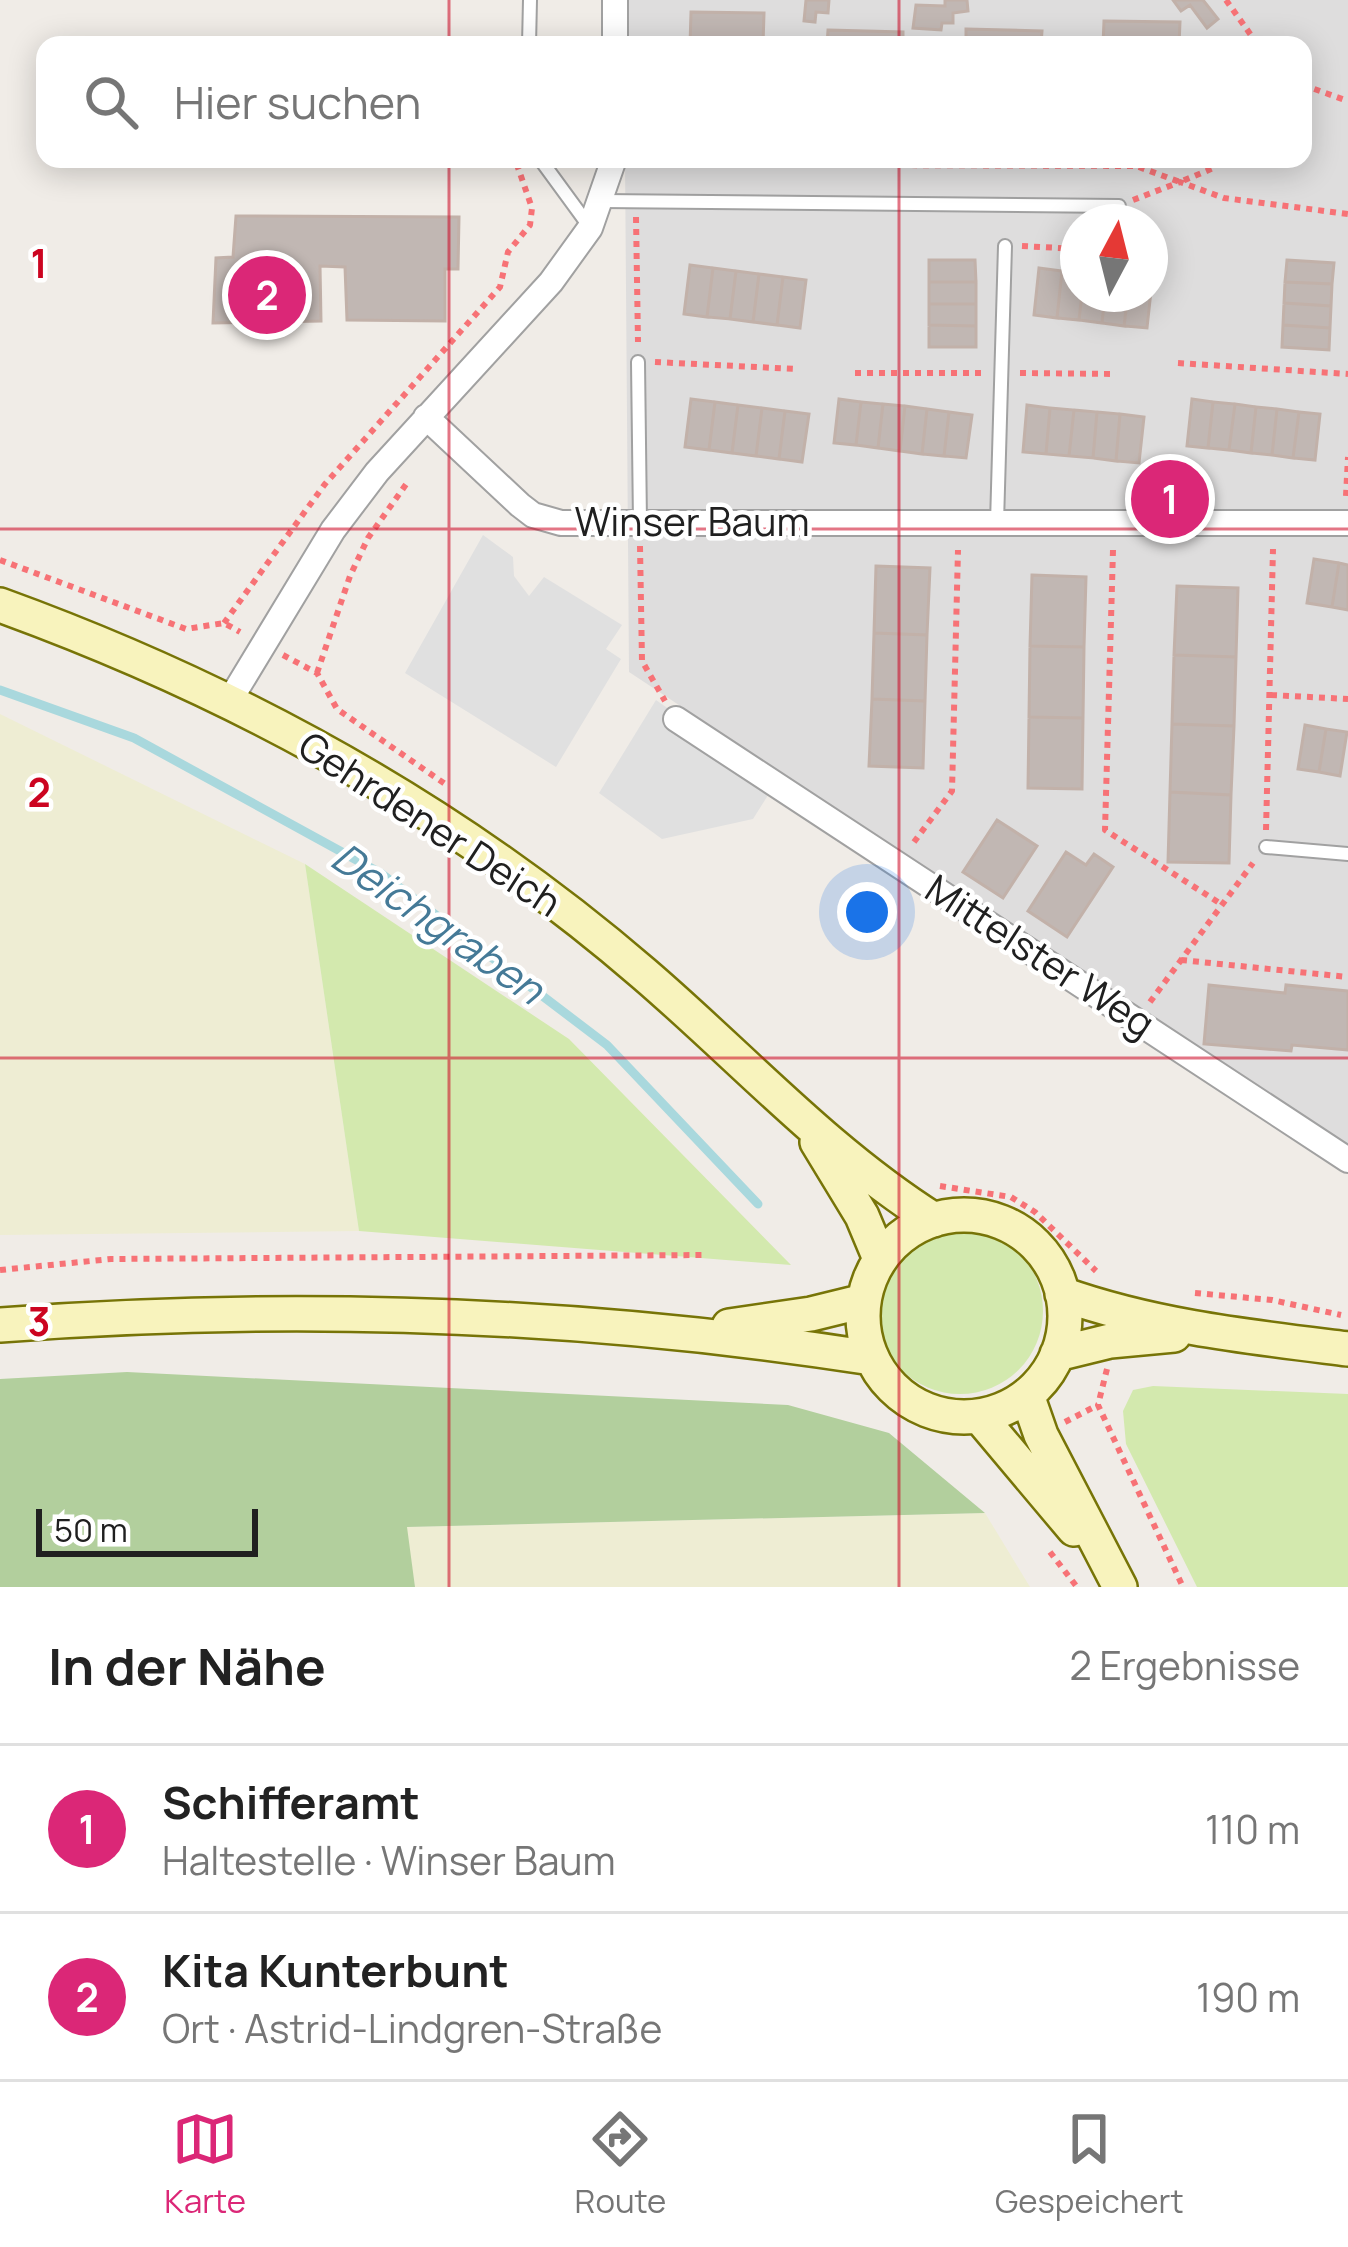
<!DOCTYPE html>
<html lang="de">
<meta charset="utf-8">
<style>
:root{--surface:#fff;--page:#f2f2f2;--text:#222;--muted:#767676;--line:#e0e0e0;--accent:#db2777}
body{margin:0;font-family:Manrope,sans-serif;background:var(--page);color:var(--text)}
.compass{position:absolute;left:1060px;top:204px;width:108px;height:108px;border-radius:50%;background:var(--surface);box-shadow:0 6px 30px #0003;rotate:7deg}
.scale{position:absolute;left:36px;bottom:30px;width:222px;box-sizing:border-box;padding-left:12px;border:6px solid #202020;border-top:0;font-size:33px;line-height:42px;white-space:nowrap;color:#202020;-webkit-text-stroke:9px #fff;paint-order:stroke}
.you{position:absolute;left:867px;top:912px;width:42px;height:42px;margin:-30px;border:9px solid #fff;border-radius:50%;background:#1a73e8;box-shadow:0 0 0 18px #1a73e833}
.badge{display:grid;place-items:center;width:78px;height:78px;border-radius:50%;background:var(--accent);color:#fff;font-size:39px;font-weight:700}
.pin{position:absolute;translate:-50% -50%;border:6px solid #fff;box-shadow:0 3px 12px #0006}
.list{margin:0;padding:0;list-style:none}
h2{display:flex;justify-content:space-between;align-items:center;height:156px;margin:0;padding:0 48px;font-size:51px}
h2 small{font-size:39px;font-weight:400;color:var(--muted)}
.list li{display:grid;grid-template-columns:78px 1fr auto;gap:36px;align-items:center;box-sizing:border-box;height:168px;padding:0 48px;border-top:3px solid var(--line)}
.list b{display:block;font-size:45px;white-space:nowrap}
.list p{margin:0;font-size:39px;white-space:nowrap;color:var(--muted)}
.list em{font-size:39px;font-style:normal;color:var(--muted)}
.icon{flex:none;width:66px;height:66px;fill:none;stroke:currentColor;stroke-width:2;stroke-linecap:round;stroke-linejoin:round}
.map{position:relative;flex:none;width:1348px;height:1587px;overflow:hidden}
.search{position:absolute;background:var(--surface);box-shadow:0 6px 30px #0003;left:36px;right:36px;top:36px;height:132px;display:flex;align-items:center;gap:30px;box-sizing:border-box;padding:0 42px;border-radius:24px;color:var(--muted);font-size:45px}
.sheet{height:492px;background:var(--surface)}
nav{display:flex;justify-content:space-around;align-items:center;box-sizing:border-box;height:168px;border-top:3px solid var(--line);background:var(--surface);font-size:33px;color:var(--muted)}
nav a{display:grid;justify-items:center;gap:6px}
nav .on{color:var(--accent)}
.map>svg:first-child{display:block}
.residential{fill:#dedddd;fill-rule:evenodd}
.farmland{fill:#eeedd3}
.grass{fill:#d3e9ae}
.forest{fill:#b2cf9d}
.parking{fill:#e0e0e0}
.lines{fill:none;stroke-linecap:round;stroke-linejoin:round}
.stream{stroke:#a9d8dd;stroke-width:9}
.building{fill:#c1b7b3;stroke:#c2b1a9;stroke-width:3}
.service-casing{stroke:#a1a1a1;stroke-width:16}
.minor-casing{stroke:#a1a1a1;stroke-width:28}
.secondary-casing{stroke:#777407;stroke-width:38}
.path{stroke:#f77276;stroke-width:6;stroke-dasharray:6 6;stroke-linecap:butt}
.service{stroke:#fff;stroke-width:12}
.minor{stroke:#fff;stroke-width:24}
.secondary{stroke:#f8f3bd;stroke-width:33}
.grid{fill:none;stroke:#cc0420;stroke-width:3;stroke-opacity:0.55}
.labels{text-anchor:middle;stroke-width:9;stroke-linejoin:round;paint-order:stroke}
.street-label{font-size:39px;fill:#202020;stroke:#fff}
.water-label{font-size:42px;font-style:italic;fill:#457a97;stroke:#fff}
.grid-label{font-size:39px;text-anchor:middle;font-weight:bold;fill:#cc0420;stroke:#fff;stroke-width:9;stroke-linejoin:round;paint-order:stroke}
</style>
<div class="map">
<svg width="1348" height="1587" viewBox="0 0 1348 1587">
<rect width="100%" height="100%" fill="#f0ece7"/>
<path class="residential" d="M623,0H1348V1147L629,672L625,159H1303V45H624ZM1078,222H1150V294H1078Z"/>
<path class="farmland" d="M0,714L305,864L359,1231L0,1235Z
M985,1513L1030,1587H415L406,1527Z"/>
<path class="grass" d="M305,864L569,1039L791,1265L359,1231Z
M877 1311a83 83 0 1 1 166 0a83 83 0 1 1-166 0Z
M1153,1386L1348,1394V1587H1197L1126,1444L1123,1411L1133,1390Z"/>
<path class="forest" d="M127,1372L788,1405L889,1433L985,1513L407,1527L415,1587H0V1379Z"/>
<path class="parking" d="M483,535L513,557L514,576L529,596L544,577L622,625L606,649L621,659L556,767L405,673Z
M656,700L775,784L753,819L662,839L599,793Z"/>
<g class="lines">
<path class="stream" d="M0,690L134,738L382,874L607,1045L758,1204"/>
</g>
<path class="building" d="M806,0H829L828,13L816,12L815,22L804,21Z
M945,0H967L968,11L953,13V23H942L941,30L913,28L916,5L945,6Z
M1173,0H1203L1218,19L1207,28L1190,5L1181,11Z
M691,12L764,13L763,45H690Z
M1104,21L1180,22L1179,45H1103Z
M966,29L1042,31L1041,45H966Z
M828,30L903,32V45H827Z
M236,216L459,217L458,269H445V321L347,320L345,267L320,266L321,321L213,323L216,258L233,257Z
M929,260H975L976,282H929Z
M1287,260L1334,263L1332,284L1285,282Z
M690,265L713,268L707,317L684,314Z
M713,268L736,271L730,319L707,317Z
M1039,268L1062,271L1057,318L1034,315Z
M736,271L759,274L753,322L730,319Z
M1062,271L1078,273V294H1082L1079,320L1057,318Z
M759,274L783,277L777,325L753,322Z
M783,277L806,280L800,328L777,325Z
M1150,281L1152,282L1147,328L1124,326L1128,294H1150Z
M929,282H976V304H929Z
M1285,282L1332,284L1331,306L1284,303Z
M1082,294H1105L1102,323L1079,320Z
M1105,294H1128L1124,326L1102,323Z
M1284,303L1331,306L1330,328L1283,325Z
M929,304H976V326L929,325Z
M929,325L976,326V347H929Z
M1283,325L1330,328L1329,350L1282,347Z
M691,399L715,402L709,450L685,447Z
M839,399L861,402L856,445L834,443Z
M1192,399L1213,402L1208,448L1187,446Z
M715,402L738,405L732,453L709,450Z
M861,402L883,404L878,448L856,445Z
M1213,402L1235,404L1229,450L1208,448Z
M883,404L905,406L900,451L878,448Z
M1235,404L1256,407L1251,453L1229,450Z
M738,405L762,408L756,456L732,453Z
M1027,405L1050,408L1046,454L1023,452Z
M905,406L927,409L922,454L900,451Z
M1256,407L1277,409L1272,455L1251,453Z
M762,408L785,411L779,459L756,456Z
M1050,408L1074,410L1069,456L1046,454Z
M927,409L949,412L944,456L922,454Z
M1277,409L1299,412L1293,458L1272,455Z
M1074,410L1097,412L1093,458L1069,456Z
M785,411L809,414L802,462L779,459Z
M949,412L972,415L966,458L944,456Z
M1097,412L1120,414L1116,461L1093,458Z
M1299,412L1320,414L1315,460L1293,458Z
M1120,414L1144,417L1139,463L1116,461Z
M1314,559L1339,563L1332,607L1307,603Z
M1339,563L1348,565V610L1332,607Z
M876,566L930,568L927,635L874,633Z
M1032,575L1086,577L1084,647L1030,646Z
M1177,586L1238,588L1236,657L1174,655Z
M874,633L927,635L925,701L872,699Z
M1030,646L1084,647L1083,718L1029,717Z
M1174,655L1236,657L1234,726L1172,724Z
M872,699L925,701L923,768L869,766Z
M1029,717L1083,718L1082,789L1028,788Z
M1172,724L1234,726L1231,795L1170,792Z
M1305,725L1326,729L1319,772L1298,769Z
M1326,729L1347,732L1340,776L1319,772Z
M1170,792L1231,795L1229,863L1168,862Z
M997,820L1037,846L1003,898L963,872Z
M1066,852L1086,865L1094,854L1113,867L1067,937L1028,911Z
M1209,985L1285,993L1286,985L1348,991V1050L1292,1045L1291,1051L1204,1044Z"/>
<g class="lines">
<defs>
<path id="service" d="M529,45L530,0
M540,159L589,226
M602,201L1119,206
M638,362L640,522
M997,523L1005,246
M1266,847L1348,854"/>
<path id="minor" d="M615,45V0
M426,417L520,505L533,515L561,523H1348
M230,700L333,530L377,472L551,282L590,228L614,159
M676,719L1348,1160"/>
<path id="secondary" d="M0,605C234,690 454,810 643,973C740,1056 825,1151 934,1220
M817,1142L862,1216L880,1259
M863 1316a101 101 0 1 1 202 0a101 101 0 1 1-202 0Z
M1062,1294C1155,1327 1251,1337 1348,1349
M0,1325C291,1303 584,1313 872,1358
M729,1326L811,1314L864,1301
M1057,1354L1110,1341L1174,1335
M1027,1395L1041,1435L1120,1587
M979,1416L1074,1529"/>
</defs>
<use href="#service" class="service-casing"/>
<use href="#minor" class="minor-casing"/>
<use href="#secondary" class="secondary-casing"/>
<path class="path" d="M1226,0L1258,45
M1303,85L1348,101
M635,164L1136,166L1180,182L1216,167L1222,159
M1133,200L1180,182L1224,198L1348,214
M636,217L638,342
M1022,246L1078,249
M655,362L796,369
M1178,363L1348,374
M855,373H983
M1020,373L1116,374
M1346,496L1348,457
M640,546L642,661L665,701
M1113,550L1105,830L1221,904
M0,560L186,629L224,623L240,632
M224,623L325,484L500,287L508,252L530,225L532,208L515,159
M283,655L317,673L337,709L448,786
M317,673L350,576L368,538L407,483
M1271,695L1348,699
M1266,830L1273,549
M914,842L952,791L958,550
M1181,960L1348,977
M1150,1002L1253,863
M940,1186L1011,1197L1035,1212L1096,1271
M0,1270L111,1259L703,1255
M1195,1293L1272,1300L1341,1315
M1107,1369L1098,1405L1183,1587
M1065,1422L1098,1405
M1050,1552L1077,1587"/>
<use href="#service" class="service"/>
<use href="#minor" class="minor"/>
<use href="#secondary" class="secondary"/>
</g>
<path class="grid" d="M449,0V45M899,0V45M449,159V1587M899,159V1587M0,529H1348M0,1058H1348"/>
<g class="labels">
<g class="street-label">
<text x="692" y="536">Winser Baum</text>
<text transform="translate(430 824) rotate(33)" y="14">Gehrdener Deich</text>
<text transform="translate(1040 956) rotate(33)" y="14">Mittelster Weg</text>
</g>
<g class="water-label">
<text transform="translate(438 923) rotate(35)" y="15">Deichgraben</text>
</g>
</g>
<g class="grid-label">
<text x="39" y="278">1</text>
<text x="39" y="807">2</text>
<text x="39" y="1336">3</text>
</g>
</svg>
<svg class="compass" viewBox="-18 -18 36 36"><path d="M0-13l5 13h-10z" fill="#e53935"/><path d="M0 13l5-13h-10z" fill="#767676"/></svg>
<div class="scale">50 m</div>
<div class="you"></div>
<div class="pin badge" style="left:1170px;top:499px">1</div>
<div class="pin badge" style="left:267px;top:295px">2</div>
<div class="search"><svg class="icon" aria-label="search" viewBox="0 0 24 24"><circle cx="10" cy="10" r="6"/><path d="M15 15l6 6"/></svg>Hier suchen</div>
</div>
<section class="sheet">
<h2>In der Nähe<small>2 Ergebnisse</small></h2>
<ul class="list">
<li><span class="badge">1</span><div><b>Schifferamt</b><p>Haltestelle · Winser Baum</p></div><em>110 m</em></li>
<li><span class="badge">2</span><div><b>Kita Kunterbunt</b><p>Ort · Astrid-Lindgren-Straße</p></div><em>190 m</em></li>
</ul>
</section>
<nav>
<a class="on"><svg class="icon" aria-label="map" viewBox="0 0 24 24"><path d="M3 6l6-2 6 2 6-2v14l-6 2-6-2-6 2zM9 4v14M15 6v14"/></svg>Karte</a>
<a><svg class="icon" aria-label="directions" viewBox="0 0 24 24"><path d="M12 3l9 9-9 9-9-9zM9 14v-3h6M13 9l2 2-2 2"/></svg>Route</a>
<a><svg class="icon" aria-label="saved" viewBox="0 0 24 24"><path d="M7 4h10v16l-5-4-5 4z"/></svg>Gespeichert</a>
</nav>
